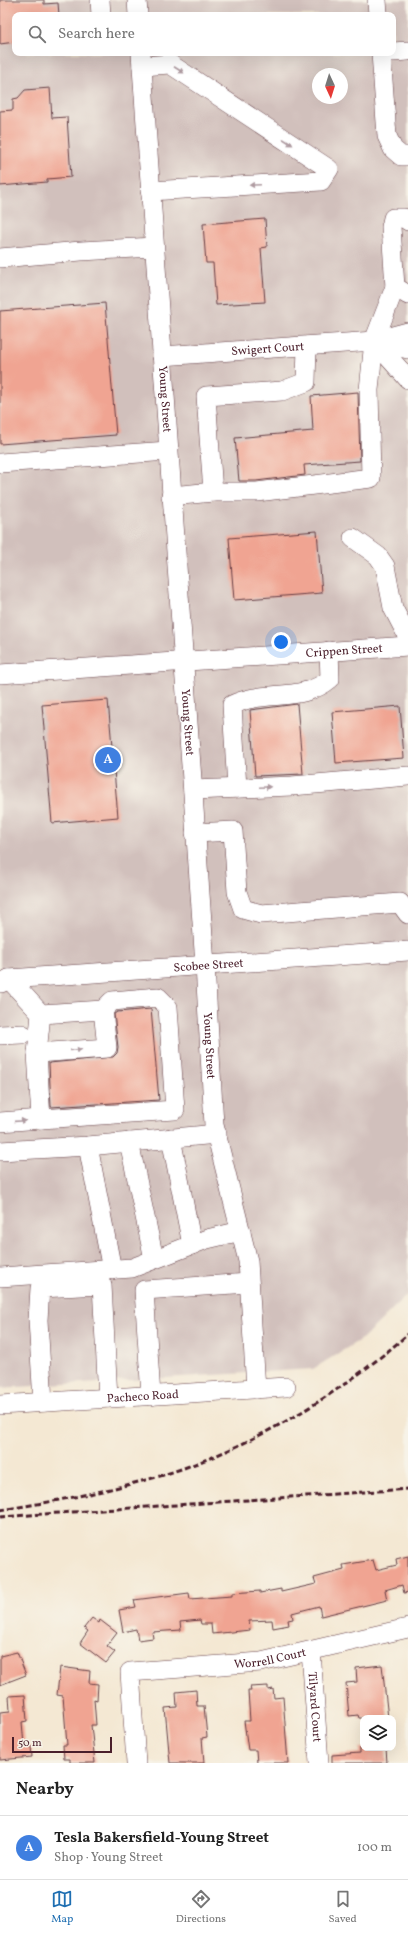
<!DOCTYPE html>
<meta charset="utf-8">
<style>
:root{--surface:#fff;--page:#f6f6f6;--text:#222;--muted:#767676;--line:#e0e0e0;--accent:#1f6fb2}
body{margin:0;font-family:Vollkorn,serif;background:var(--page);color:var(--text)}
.controls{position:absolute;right:12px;bottom:12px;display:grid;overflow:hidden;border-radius:8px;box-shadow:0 4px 16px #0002}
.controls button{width:36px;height:36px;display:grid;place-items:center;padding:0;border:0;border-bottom:1px solid var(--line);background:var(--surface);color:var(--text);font:20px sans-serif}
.compass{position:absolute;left:312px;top:68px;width:36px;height:36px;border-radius:50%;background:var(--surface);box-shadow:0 4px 16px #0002;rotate:176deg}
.scale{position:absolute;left:12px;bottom:10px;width:100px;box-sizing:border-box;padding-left:4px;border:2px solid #4a1f2b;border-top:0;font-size:11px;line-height:14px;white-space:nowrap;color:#4a1f2b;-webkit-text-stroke:3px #f7f3e8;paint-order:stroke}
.you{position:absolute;left:281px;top:642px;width:14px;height:14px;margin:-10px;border:3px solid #fff;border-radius:50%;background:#1a73e8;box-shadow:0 0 0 6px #1a73e833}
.badge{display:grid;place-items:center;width:26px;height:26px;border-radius:50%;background:var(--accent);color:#fff;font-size:13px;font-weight:700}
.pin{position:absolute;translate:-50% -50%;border:2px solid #fff;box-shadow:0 1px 4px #0006}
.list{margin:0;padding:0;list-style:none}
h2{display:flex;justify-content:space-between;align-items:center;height:52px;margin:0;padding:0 16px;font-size:17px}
h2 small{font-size:13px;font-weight:400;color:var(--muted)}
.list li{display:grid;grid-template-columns:26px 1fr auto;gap:12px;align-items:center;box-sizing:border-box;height:64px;padding:0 16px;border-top:1px solid var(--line)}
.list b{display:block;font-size:15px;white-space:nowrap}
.list p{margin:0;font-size:13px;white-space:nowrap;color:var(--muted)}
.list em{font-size:13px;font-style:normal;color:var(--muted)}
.icon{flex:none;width:22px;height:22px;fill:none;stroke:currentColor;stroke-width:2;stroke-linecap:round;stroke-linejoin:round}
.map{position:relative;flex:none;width:408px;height:1763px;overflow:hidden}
.search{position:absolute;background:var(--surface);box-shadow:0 4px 16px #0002;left:12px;right:12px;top:12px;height:44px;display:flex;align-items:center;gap:10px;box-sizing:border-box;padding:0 14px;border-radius:8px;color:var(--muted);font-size:15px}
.sheet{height:116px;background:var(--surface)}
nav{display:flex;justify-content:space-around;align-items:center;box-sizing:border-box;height:56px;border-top:1px solid var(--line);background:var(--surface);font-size:11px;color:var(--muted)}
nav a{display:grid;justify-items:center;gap:2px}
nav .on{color:var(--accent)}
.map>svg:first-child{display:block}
.industrial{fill:#d1c0bc;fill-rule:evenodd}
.building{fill:#f0a492}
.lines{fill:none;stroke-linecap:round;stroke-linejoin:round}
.minor-casing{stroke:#643d44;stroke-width:20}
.minor{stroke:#fff;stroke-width:19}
.rail{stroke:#4a1f2b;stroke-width:3;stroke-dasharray:6 3;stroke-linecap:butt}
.oneway{fill:#ae9aa0}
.labels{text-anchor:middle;stroke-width:3.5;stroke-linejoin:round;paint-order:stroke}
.street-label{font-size:12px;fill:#4a1f2b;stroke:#f7f3e8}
</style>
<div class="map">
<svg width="408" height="1763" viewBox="0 0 408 1763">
<rect width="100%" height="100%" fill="#f7f3e8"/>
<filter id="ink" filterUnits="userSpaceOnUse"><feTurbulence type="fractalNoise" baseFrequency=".025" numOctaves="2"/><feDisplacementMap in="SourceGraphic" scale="8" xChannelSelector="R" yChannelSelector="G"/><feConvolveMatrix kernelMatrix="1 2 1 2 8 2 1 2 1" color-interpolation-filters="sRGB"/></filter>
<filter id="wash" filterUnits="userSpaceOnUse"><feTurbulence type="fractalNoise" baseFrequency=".012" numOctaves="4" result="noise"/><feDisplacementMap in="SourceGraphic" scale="16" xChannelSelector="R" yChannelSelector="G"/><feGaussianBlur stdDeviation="0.9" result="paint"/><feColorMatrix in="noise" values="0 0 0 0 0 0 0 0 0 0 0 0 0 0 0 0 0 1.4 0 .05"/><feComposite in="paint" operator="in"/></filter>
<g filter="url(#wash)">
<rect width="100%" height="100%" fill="#f4e8d3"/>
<path class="industrial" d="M0,0H408V1294L363,1338L313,1369L0,1388ZM15,15H393V53H15ZM318,74H342V98H318Z"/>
<g id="blocks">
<path class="building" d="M0,0H44V4L58,3L59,15H15V42L0,44Z
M50,88L52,118L67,117L71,177L47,179V182L0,186V111L13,110V99L18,98L25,90Z
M265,219L267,247L261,248L265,302L216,305L213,263H206L203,224Z
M105,303L116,435L0,444V311Z
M358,392L360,461L304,465L305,475L256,481H239L235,438L313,431L311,396Z
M317,531L322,593L234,600L229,538Z
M108,700L118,817L52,823L42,705Z
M297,704L303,774L255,776L250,710Z
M400,706L404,758L336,763L332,712Z
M151,1009L159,1100L51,1107L49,1063L113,1057L117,1053L118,1047L114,1014L117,1012Z
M408,1556V1592L404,1593L402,1585L385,1590L387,1600L321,1616L319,1606L292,1613L293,1619L288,1620L289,1625L273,1628L272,1620L249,1621L250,1630L212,1634L211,1624H201L200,1620L180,1622L181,1630L152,1632L153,1638L138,1640L136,1629L123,1632L119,1610L136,1607L134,1600L189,1593L190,1599L232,1596V1593L260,1591V1593L281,1589V1592L316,1584L314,1578L344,1570L343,1565L373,1560L376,1570L397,1565L396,1559Z
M92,1618L99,1623L100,1620L117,1633L107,1646L115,1652L106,1663L80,1643L88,1631L84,1628Z
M17,1652L26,1675L0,1685V1656Z
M382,1665L388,1718H359L358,1715L349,1716L346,1683L357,1682L356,1668Z
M60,1667L90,1671L89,1683L98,1684L97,1700L94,1699L96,1725H91L95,1763H70V1759H64L63,1745H67L63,1696L57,1695Z
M268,1686V1690L273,1689L274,1698L283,1697L288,1763H257L256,1750H248L244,1721H250L248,1691H251L250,1687Z
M196,1690L197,1706H204L207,1737L202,1738L204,1763H170L165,1708L177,1707L176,1692Z
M25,1695L27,1721L22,1722L24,1746H31L32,1757L0,1760V1712L10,1711L9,1696Z
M360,1748H386L387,1763H332V1755L360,1753Z"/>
</g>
</g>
<g filter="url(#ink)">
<use href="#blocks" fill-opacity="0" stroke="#643d44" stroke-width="1"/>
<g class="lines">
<defs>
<g id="minor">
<path d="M100,0L101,15"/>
<path d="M137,0L138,15"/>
<path d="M377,0L378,15"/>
<path d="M393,52L408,51"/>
<path id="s1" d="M141,53L205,965L214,1125L248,1261L256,1389"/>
<path d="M381,53L387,136L393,149L401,156H408"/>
<path d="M142,66L170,64L329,169L321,181L150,191"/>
<path d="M0,258L81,251L154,247"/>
<path d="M395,287L391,227L393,218H404L408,221"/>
<path d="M408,295L395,287L374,341L408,332"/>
<path d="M374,341L408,379"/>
<path id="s2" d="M162,356L374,341L408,349"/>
<path d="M0,463L168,451"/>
<path d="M213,492H257L371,478L369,390L374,341"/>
<path d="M171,496L213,492L206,396L282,391L306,382L307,346"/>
<path d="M353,538L378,556L385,566L393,608L408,637"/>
<path id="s3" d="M0,674L408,646"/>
<path d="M237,788L232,705C263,689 302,703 330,679L329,651"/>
<path d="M193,790L292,786L408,776"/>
<path d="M195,833L233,831L237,892L243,909L261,914L400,903L408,914"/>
<path d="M9,979L41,1014L37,1053L41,1119L175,1110L168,1007L158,997L112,1001L103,1010L41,1014"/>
<path id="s4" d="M1,983L9,979L408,951"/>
<path d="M0,1035L22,1034"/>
<path d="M37,1053L107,1048L103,1010"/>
<path d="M0,1122L41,1119"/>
<path d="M171,1138L192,1245"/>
<path d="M129,1142L154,1259"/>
<path d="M88,1146L112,1270"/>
<path d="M0,1151L88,1146L217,1134"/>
<path d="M0,1277L132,1268L207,1239L241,1231"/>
<path d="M151,1396L144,1290L249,1283"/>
<path d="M43,1402L38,1320L40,1288L102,1285L108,1398"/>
<path id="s5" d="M0,1405L286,1387"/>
<path id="s6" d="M311,1651L319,1763"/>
<path id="s7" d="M136,1763L130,1672L261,1662L408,1628"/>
</g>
</defs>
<use href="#minor" class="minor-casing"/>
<use href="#minor" class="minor"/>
<path class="rail" d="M0,1510C54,1502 108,1491 160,1476C250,1448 337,1397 408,1334
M0,1517L408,1489"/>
</g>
<defs><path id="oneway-solid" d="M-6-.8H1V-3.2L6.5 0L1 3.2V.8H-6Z"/></defs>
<g class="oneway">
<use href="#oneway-solid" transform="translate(179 70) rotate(33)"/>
<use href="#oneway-solid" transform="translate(288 142) rotate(33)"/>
<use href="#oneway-solid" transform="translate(255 185) rotate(177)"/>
<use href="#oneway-solid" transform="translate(265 787) rotate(-2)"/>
<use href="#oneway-solid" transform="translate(76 1050) rotate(-4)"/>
<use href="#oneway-solid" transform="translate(20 1121) rotate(-4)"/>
</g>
</g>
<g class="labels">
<g class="street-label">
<text dy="4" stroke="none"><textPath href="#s2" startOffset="106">Swigert Court</textPath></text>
<text dy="4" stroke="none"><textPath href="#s1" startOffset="347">Young Street</textPath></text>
<text dy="4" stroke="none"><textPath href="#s3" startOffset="345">Crippen Street</textPath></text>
<text dy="4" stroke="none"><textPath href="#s1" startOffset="671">Young Street</textPath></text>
<text dy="4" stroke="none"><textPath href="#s4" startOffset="209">Scobee Street</textPath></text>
<text dy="4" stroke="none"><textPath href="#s1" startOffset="995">Young Street</textPath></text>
<text dy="4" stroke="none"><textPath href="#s5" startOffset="143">Pacheco Road</textPath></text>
<text dy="4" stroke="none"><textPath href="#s7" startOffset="232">Worrell Court</textPath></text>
<text dy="4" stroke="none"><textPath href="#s6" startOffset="56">Tilyard Court</textPath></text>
</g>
</g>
</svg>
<div class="controls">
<button><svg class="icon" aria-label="layers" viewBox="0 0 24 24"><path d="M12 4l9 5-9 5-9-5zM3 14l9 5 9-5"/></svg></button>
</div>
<svg class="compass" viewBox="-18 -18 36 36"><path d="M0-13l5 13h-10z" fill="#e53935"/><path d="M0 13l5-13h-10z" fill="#767676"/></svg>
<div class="scale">50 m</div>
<div class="you"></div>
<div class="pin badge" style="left:108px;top:760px;background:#3f7fe0">A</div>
<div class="search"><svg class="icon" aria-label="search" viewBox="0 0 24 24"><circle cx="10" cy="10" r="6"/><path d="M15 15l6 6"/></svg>Search here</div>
</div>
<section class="sheet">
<h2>Nearby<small></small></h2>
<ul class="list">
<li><span class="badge" style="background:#3f7fe0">A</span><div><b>Tesla Bakersfield-Young Street</b><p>Shop · Young Street</p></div><em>100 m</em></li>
</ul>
</section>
<nav>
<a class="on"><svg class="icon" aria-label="map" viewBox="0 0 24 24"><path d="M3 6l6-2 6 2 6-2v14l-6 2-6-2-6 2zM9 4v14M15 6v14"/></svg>Map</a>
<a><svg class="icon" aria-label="directions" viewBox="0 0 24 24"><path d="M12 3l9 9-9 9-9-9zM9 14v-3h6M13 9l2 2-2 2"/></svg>Directions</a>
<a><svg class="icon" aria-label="saved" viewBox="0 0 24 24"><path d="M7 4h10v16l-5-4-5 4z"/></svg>Saved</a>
</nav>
